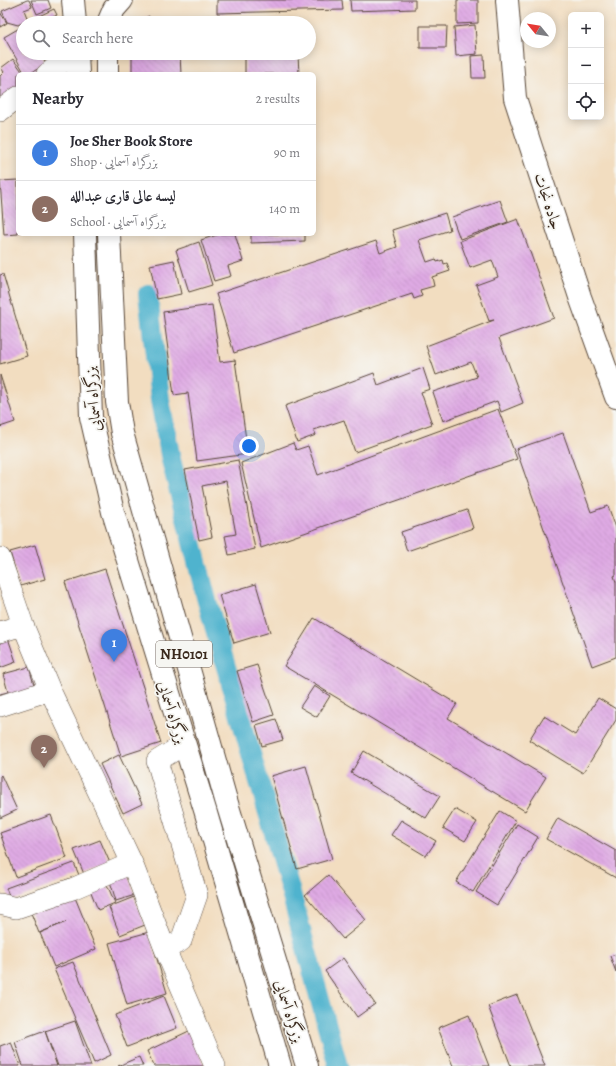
<!DOCTYPE html>
<meta charset="utf-8">
<style>
:root{--surface:#fff;--page:#f2f2f3;--text:#2b2b33;--muted:#7c7c81;--line:#e1e1e2;--accent:#b45309}
body{margin:0;font-family:Alegreya,Amiri,serif;background:var(--page);color:var(--text)}
.controls{position:absolute;right:12px;top:12px;display:grid;overflow:hidden;border-radius:6px;box-shadow:0 2px 10px #0003}
.controls button{width:36px;height:36px;display:grid;place-items:center;padding:0;border:0;border-bottom:1px solid var(--line);background:var(--surface);color:var(--text);font:20px sans-serif}
.compass{position:absolute;left:520px;top:12px;width:36px;height:36px;border-radius:50%;background:var(--surface);box-shadow:0 2px 10px #0003;rotate:300deg}
.you{position:absolute;left:249px;top:446px;width:14px;height:14px;margin:-10px;border:3px solid #fff;border-radius:50%;background:#1a73e8;box-shadow:0 0 0 6px #1a73e833}
.badge{display:grid;place-items:center;width:26px;height:26px;border-radius:50%;background:var(--accent);color:#fff;font-size:13px;font-weight:700}
.pin{position:absolute;translate:-50% -33px;filter:drop-shadow(0 1px 2px #0008)}
.pin::after{content:'';position:absolute;top:21px;width:14px;height:12px;background:inherit;clip-path:polygon(0 0,100% 0,50% 100%)}
.list{margin:0;padding:0;list-style:none}
h2{display:flex;justify-content:space-between;align-items:center;height:52px;margin:0;padding:0 16px;font-size:17px}
h2 small{font-size:13px;font-weight:400;color:var(--muted)}
.list li{display:grid;grid-template-columns:26px 1fr auto;gap:12px;align-items:center;box-sizing:border-box;height:56px;padding:0 16px;border-top:1px solid var(--line)}
.list b{display:block;font-size:15px;white-space:nowrap}
.list p{margin:0;font-size:13px;white-space:nowrap;color:var(--muted)}
.list em{font-size:13px;font-style:normal;color:var(--muted)}
.icon{flex:none;width:22px;height:22px;fill:none;stroke:currentColor;stroke-width:2;stroke-linecap:round;stroke-linejoin:round}
.map{position:relative;flex:none;width:616px;height:1066px;overflow:hidden}
.search{position:absolute;background:var(--surface);box-shadow:0 2px 10px #0003;left:16px;top:16px;width:300px;height:44px;display:flex;align-items:center;gap:10px;box-sizing:border-box;padding:0 14px;border-radius:22px;color:var(--muted);font-size:15px}
.panel{position:absolute;background:var(--surface);box-shadow:0 2px 10px #0003;left:16px;top:72px;width:300px;height:164px;border-radius:6px}
.map>svg:first-child{display:block}
.lines{fill:none;stroke-linecap:round;stroke-linejoin:round}
.canal{stroke:#4fb3ce;stroke-width:20}
.building{fill:url(#building-back-hatch)}
.minor-casing{stroke:#564536;stroke-width:22}
.major-casing{stroke:#564536;stroke-width:24}
.highway-casing{stroke:#564536;stroke-width:24}
.minor{stroke:#fff;stroke-width:21}
.major{stroke:#fff;stroke-width:22}
.highway{stroke:#fff;stroke-width:22}
.labels{text-anchor:middle;stroke-width:3.5;stroke-linejoin:round;paint-order:stroke}
.shield{fill:#f6f6f2;stroke:#73675e;stroke-width:1}
.shield-label{font-size:15px;font-weight:bold;fill:#3b2a1e}
.street-label{font-size:16px;fill:#3b2a1e;stroke:#f6f6f2}
</style>
<div class="map">
<svg width="616" height="1066" viewBox="0 0 616 1066">
<defs>
<pattern id="building-back-hatch" width="6" height="6" patternUnits="userSpaceOnUse"><rect width="6" height="6" fill="#dfaae4"/><path d="M-1 5l2 2M0 0l6 6M5-1l2 2" fill="none" stroke="#c092c3"/></pattern>
</defs>
<rect width="100%" height="100%" fill="#f6f6f2"/>
<filter id="ink" filterUnits="userSpaceOnUse"><feTurbulence type="fractalNoise" baseFrequency=".025" numOctaves="2"/><feDisplacementMap in="SourceGraphic" scale="8" xChannelSelector="R" yChannelSelector="G"/><feConvolveMatrix kernelMatrix="1 2 1 2 8 2 1 2 1" color-interpolation-filters="sRGB"/></filter>
<filter id="wash" filterUnits="userSpaceOnUse"><feTurbulence type="fractalNoise" baseFrequency=".012" numOctaves="4" result="noise"/><feDisplacementMap in="SourceGraphic" scale="16" xChannelSelector="R" yChannelSelector="G"/><feGaussianBlur stdDeviation="0.9" result="paint"/><feColorMatrix in="noise" values="0 0 0 0 0 0 0 0 0 0 0 0 0 0 0 0 0 1.4 0 .05"/><feComposite in="paint" operator="in"/></filter>
<g filter="url(#wash)">
<rect width="100%" height="100%" fill="#f2ddc0"/>
<g class="lines">
<path class="canal" d="M148,294L160,400L171,460L207,601L288,882L338,1066"/>
</g>
<g id="blocks">
<path class="building" d="M27,0H29L32,7L24,10L28,20L18,25L7,22L2,11Z
M31,0H48L51,8L37,14Z
M217,0H342L343,10L217,13Z
M350,0H415V9L351,11Z
M457,0H478V23L457,24Z
M54,9L57,15L42,23L39,16Z
M0,12L7,23L0,27Z
M149,16V23H136Z
M56,18L58,23H45Z
M475,25L477,54L456,56L454,27Z
M23,26V53H44L41,55L46,64L29,74H25L4,37Z
M420,26H447L446,48H420Z
M180,54L181,74H132V56Z
M298,55L299,74H245V58Z
M484,55L485,78H472L471,56Z
M13,59L24,74H18V90L0,104V76L4,72L1,68Z
M18,180V234L4,235L0,181Z
M500,200L508,222L460,239L452,217Z
M445,213L450,230L419,240L427,262L436,259L437,262L443,260L444,264L447,263L450,271L432,277L434,286L420,290L422,296L414,299L412,294L234,353L216,294L376,241L380,253L397,247L392,230Z
M518,219L554,318L499,338L523,403L501,412L497,401L443,421L433,392L477,377L471,362L436,375L426,346L494,320L489,321L476,285L498,277L492,260L470,268L460,241Z
M220,234H235L243,261L228,266L231,276L214,281L201,240Z
M251,234H305V241L251,243Z
M199,242L212,285L189,292L176,250Z
M174,260L181,294L157,299L150,265Z
M3,274L27,356L0,364V275Z
M212,305L220,362L235,360L248,454L197,461L188,393L174,395L163,312Z
M423,368L430,389L421,392L432,424L355,452L344,420L314,430L316,435L297,442L285,406L374,373L378,385Z
M0,375L15,422L0,427Z
M498,409L517,459L261,548L241,463L293,443L296,450L308,446L318,475Z
M563,433L591,512L608,506L616,528V575L614,576L616,582V657L592,666L516,449Z
M238,460L255,549L229,555L225,536L236,534L226,481L202,486L212,537L199,540L185,470Z
M467,510L473,528L407,551L401,532Z
M35,545L45,579L20,586L10,552Z
M105,569L161,743L121,756L65,582Z
M256,584L270,632L234,643L219,595Z
M314,618L457,704L448,718L546,777L525,811L284,666Z
M7,635L16,662L0,668V637Z
M257,665L274,715L253,722L237,671Z
M29,667L36,692L0,701V694L8,692L3,674Z
M314,686L330,696L317,717L300,707Z
M598,698L616,709V720L583,773L529,740L544,716L575,735Z
M276,719L283,740L262,746L256,725Z
M364,751L440,796L426,818L351,773Z
M119,755L142,804L123,813L100,764Z
M306,766L332,859L297,869L271,776Z
M1,775L17,810L0,818V776Z
M455,809L477,822L465,841L443,828Z
M500,811L516,821L473,892L456,882Z
M51,815L67,858L16,877L0,833Z
M558,818L616,851V878L546,839Z
M401,820L436,841L426,856L391,835Z
M517,824L538,837L497,905L476,892Z
M100,840L110,863L84,874L74,850Z
M74,863L79,875L11,901L6,888Z
M127,872L135,895L116,901L109,878Z
M328,875L366,920L343,939L305,895Z
M105,880L115,903L98,910L89,887Z
M72,890L96,949L54,967L40,933L66,922L39,933L29,908Z
M134,897L145,925L120,935L109,907Z
M149,932L167,993L127,1005L109,943Z
M616,954V972L610,956Z
M343,958L375,1004L357,1017L325,971Z
M73,962L111,1055L94,1063L54,969Z
M517,995L545,1066H511L488,1006Z
M164,996L177,1028L127,1047L115,1015Z
M469,1015L489,1066H453L438,1028Z
M75,1021L91,1066H58L45,1031Z
M45,1031L57,1066H23L15,1042Z
M189,1031L205,1066H154L147,1051Z
M11,1042L20,1066H0V1046Z
M139,1057L143,1066H118Z"/>
</g>
</g>
<g filter="url(#ink)">
<use href="#blocks" fill-opacity="0" stroke="#564536" stroke-width="1"/>
<g class="lines">
<defs>
<path id="minor" d="M47,74L75,53
M0,111L18,97
M0,558L23,625L50,690L132,863L165,949L181,941L197,895L157,761L183,745
M0,632L23,625
M0,706L50,690
M0,904L16,908L72,889L132,863
M165,949L215,1066"/>
<path id="major" d="M507,0L515,98L580,297L616,397"/>
<path id="highway" d="M73,0L75,23
M108,23L114,9L122,0
M77,53L78,74
M107,53V74
M85,234L91,417L113,512L205,810L280,1066
M109,234L117,402L122,433L226,800L307,1066"/>
</defs>
<use href="#minor" class="minor-casing"/>
<use href="#major" class="major-casing"/>
<use href="#highway" class="highway-casing"/>
<use href="#minor" class="minor"/>
<use href="#major" class="major"/>
<use href="#highway" class="highway"/>
</g>
</g>
<g class="labels">
<rect class="shield" x="156" y="641" width="56" height="26" rx="3"/>
<g class="shield-label">
<text x="184" y="659">NH0101</text>
</g>
<g class="street-label">
<text transform="translate(549 201) rotate(72)" y="6">جاده نجات</text>
<text transform="translate(92 399) rotate(-95)" y="6">بزرگراه آسمایی</text>
<text transform="translate(173 712) rotate(73)" y="6">بزرگراه آسمایی</text>
<text transform="translate(290 1011) rotate(73)" y="6">بزرگراه آسمایی</text>
</g>
</g>
</svg>
<div class="controls">
<button>+</button>
<button>−</button>
<button><svg class="icon" aria-label="locate" viewBox="0 0 24 24"><circle cx="12" cy="12" r="6"/><path d="M12 2v4M12 18v4M2 12h4M18 12h4"/></svg></button>
</div>
<svg class="compass" viewBox="-18 -18 36 36"><path d="M0-13l5 13h-10z" fill="#e53935"/><path d="M0 13l5-13h-10z" fill="#7c7c81"/></svg>
<div class="you"></div>
<div class="pin badge" style="left:114px;top:662px;background:#3f7fe0">1</div>
<div class="pin badge" style="left:44px;top:768px;background:#8d6e63">2</div>
<div class="search"><svg class="icon" aria-label="search" viewBox="0 0 24 24"><circle cx="10" cy="10" r="6"/><path d="M15 15l6 6"/></svg>Search here</div>
<section class="panel">
<h2>Nearby<small>2 results</small></h2>
<ul class="list">
<li><span class="badge" style="background:#3f7fe0">1</span><div><b>Joe Sher Book Store</b><p>Shop · بزرگراه آسمایی</p></div><em>90 m</em></li>
<li><span class="badge" style="background:#8d6e63">2</span><div><b>لیسه عالی قاری عبدالله</b><p>School · بزرگراه آسمایی</p></div><em>140 m</em></li>
</ul>
</section>
</div>
